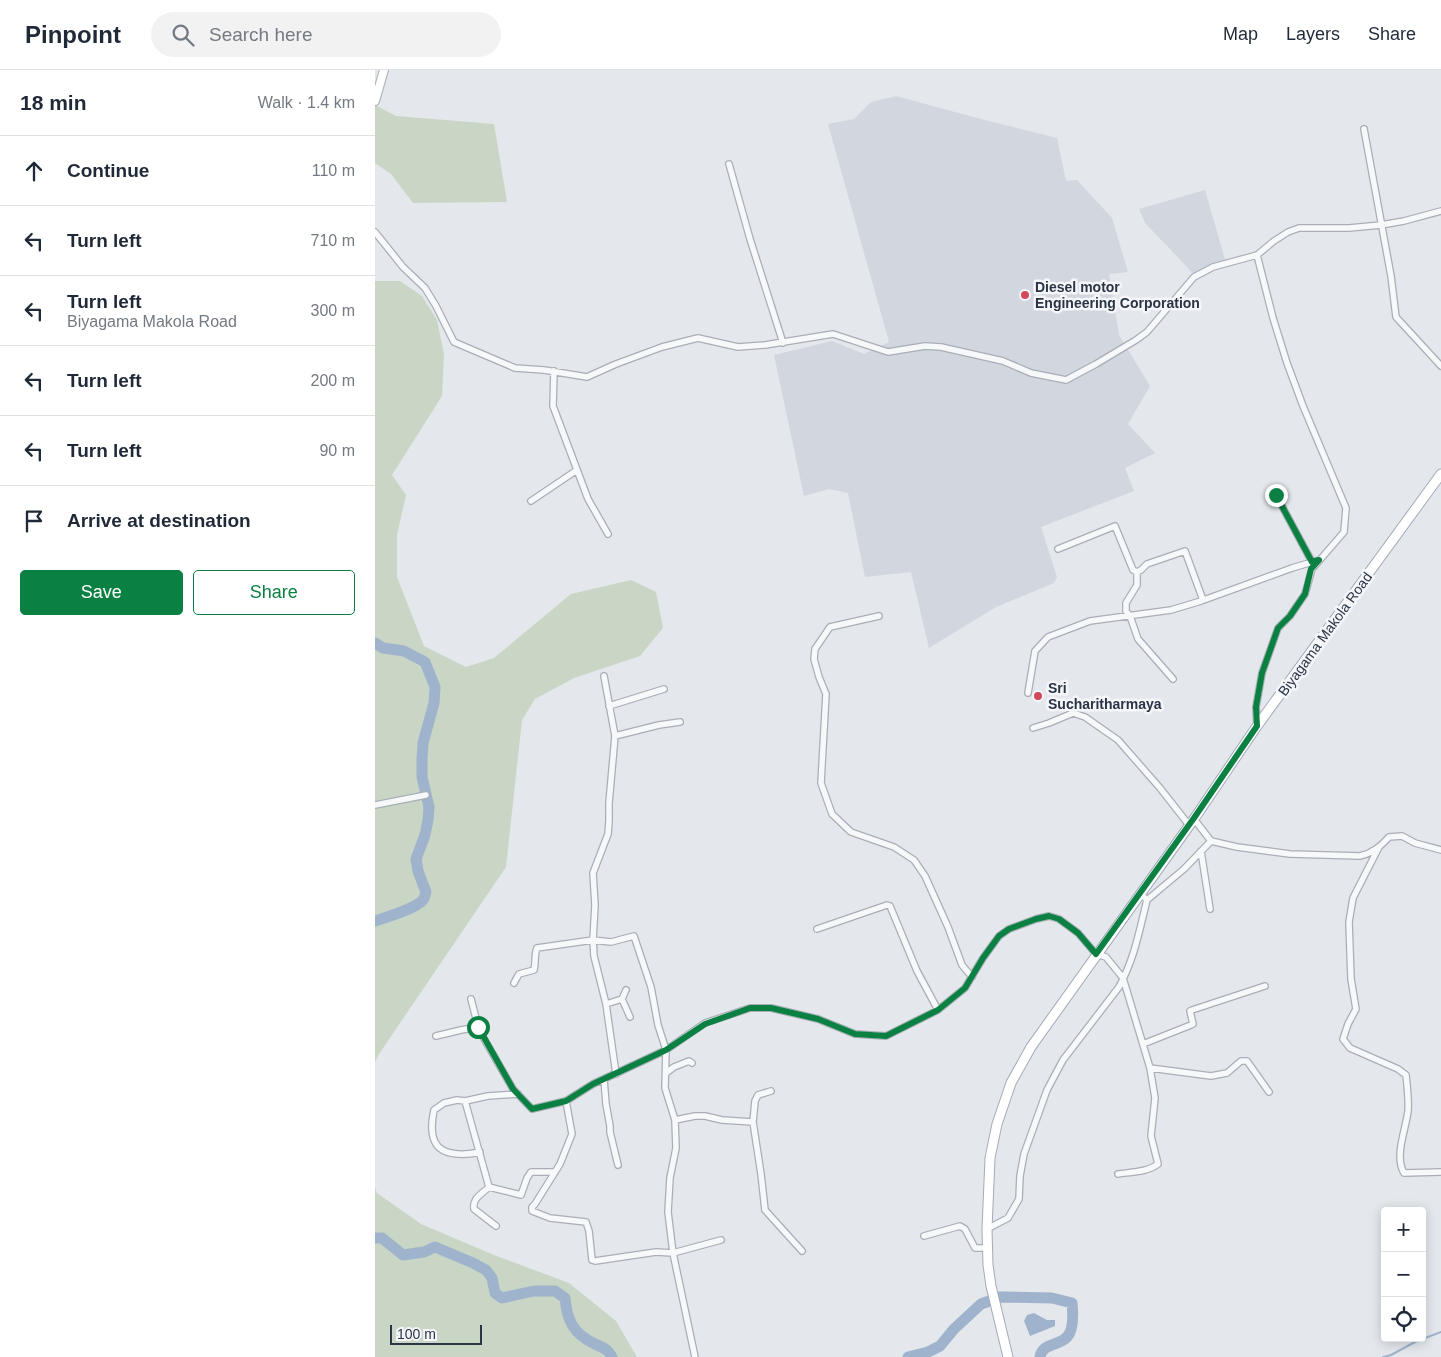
<!DOCTYPE html>
<meta charset="utf-8">
<style>
:root{--surface:#fff;--page:#f2f2f3;--text:#1f2937;--muted:#747a83;--line:#e0e1e3;--accent:#0b8043}
body{margin:0;font-family:Arial,sans-serif;background:var(--page);color:var(--text)}
.controls{position:absolute;right:15px;bottom:15px;display:grid;overflow:hidden;border-radius:5px;box-shadow:0 2px 12px #0003}
.controls button{width:45px;height:45px;display:grid;place-items:center;padding:0;border:0;border-bottom:1px solid var(--line);background:var(--surface);color:var(--text);font:25px sans-serif}
.scale{position:absolute;left:15px;bottom:12px;width:92px;box-sizing:border-box;padding-left:5px;border:2px solid #2b3445;border-top:0;font-size:14px;line-height:18px;white-space:nowrap;color:#2b3445;-webkit-text-stroke:4px #f4f6f9;paint-order:stroke}
.stop{position:absolute;width:15px;height:15px;margin:-11px;border:4px solid #0b8043;border-radius:50%;background:#fff}
.stop.end{background:#0b8043;border-color:#fff;box-shadow:0 1px 5px #0008}
.list{margin:0;padding:0;list-style:none}
h2{display:flex;justify-content:space-between;align-items:center;height:65px;margin:0;padding:0 20px;font-size:21px}
h2 small{font-size:16px;font-weight:400;color:var(--muted)}
.list li{display:grid;grid-template-columns:32px 1fr auto;gap:15px;align-items:center;box-sizing:border-box;height:70px;padding:0 20px;border-top:1px solid var(--line)}
.list b{display:block;font-size:19px;white-space:nowrap}
.list p{margin:0;font-size:16px;white-space:nowrap;color:var(--muted)}
.list em{font-size:16px;font-style:normal;color:var(--muted)}
.actions{display:flex;gap:10px;padding:15px 20px}
.actions a{flex:1;padding:11px 0;border:1px solid var(--accent);border-radius:5px;text-align:center;font-size:18px;color:var(--accent)}
.actions .main{background:var(--accent);color:#fff}
.icon{flex:none;width:28px;height:28px;fill:none;stroke:currentColor;stroke-width:2;stroke-linecap:round;stroke-linejoin:round}
.map{position:relative;flex:none;width:1066px;height:1287px;overflow:hidden}
header{display:flex;align-items:center;gap:30px;box-sizing:border-box;height:70px;padding:0 25px;background:var(--surface);border-bottom:1px solid var(--line)}
header strong{font-size:24px}
nav{display:flex;gap:28px;margin-inline-start:auto;font-size:18px}
.search{width:350px;height:45px;background:var(--page);display:flex;align-items:center;gap:12px;box-sizing:border-box;padding:0 18px;border-radius:28px;color:var(--muted);font-size:19px}
main{display:flex}
aside{flex:1;background:var(--surface)}
.map>svg:first-child{display:block}
.built{fill:#d2d6de}
.green{fill:#c9d6c5}
.water{fill:#9fb4cc}
.lines{fill:none;stroke-linecap:round;stroke-linejoin:round}
.stream{stroke:#9fb4cc;stroke-width:2}
.river{stroke:#9fb4cc;stroke-width:11}
.street-casing{stroke:#a9aeb7;stroke-width:8}
.secondary-casing{stroke:#a9aeb7;stroke-width:10}
.primary-casing{stroke:#a3abb8;stroke-width:11}
.street{stroke:#f7f8fa;stroke-width:5.5}
.secondary{stroke:#fff;stroke-width:8}
.primary{stroke:#fff;stroke-width:9}
.route{stroke:#0b8043;stroke-width:6}
.poi-dot{fill:#d1495b;stroke:#f4f6f9;stroke-width:2}
.labels{text-anchor:middle;stroke-width:5;stroke-linejoin:round;paint-order:stroke}
.poi-label{font-size:14px;font-weight:bold;fill:#2b3445;stroke:#f4f6f9;text-anchor:start}
.street-label{font-size:14px;fill:#2b3445;stroke:#f4f6f9}
</style>
<header>
<strong>Pinpoint</strong>
<div class="search"><svg class="icon" aria-label="search" viewBox="0 0 24 24"><circle cx="10" cy="10" r="6"/><path d="M15 15l6 6"/></svg>Search here</div>
<nav><a>Map</a><a>Layers</a><a>Share</a></nav>
</header>
<main>
<aside>
<h2>18 min<small>Walk · 1.4 km</small></h2>
<ul class="list">
<li><svg class="icon" aria-label="ahead" viewBox="0 0 24 24"><path d="M12 20V5M6 11l6-6 6 6"/></svg><div><b>Continue</b></div><em>110 m</em></li>
<li><svg class="icon" aria-label="left" viewBox="0 0 24 24"><path d="M17 20v-9H6M10 6l-5 5 5 5"/></svg><div><b>Turn left</b></div><em>710 m</em></li>
<li><svg class="icon" aria-label="left" viewBox="0 0 24 24"><path d="M17 20v-9H6M10 6l-5 5 5 5"/></svg><div><b>Turn left</b><p>Biyagama Makola Road</p></div><em>300 m</em></li>
<li><svg class="icon" aria-label="left" viewBox="0 0 24 24"><path d="M17 20v-9H6M10 6l-5 5 5 5"/></svg><div><b>Turn left</b></div><em>200 m</em></li>
<li><svg class="icon" aria-label="left" viewBox="0 0 24 24"><path d="M17 20v-9H6M10 6l-5 5 5 5"/></svg><div><b>Turn left</b></div><em>90 m</em></li>
<li><svg class="icon" aria-label="arrive" viewBox="0 0 24 24"><path d="M6 21V4h12l-3 4 3 4H6"/></svg><div><b>Arrive at destination</b></div></li>
</ul>
<div class="actions"><a class="main">Save</a><a>Share</a></div>
</aside>
<div class="map">
<svg width="1066" height="1287" viewBox="0 0 1066 1287">
<rect width="100%" height="100%" fill="#e4e7ec"/>
<path class="built" d="M521,26L602,48L682,68L691,111L702,110L737,148L753,202L734,204L744,265L775,316L753,354L780,383L750,398L759,421L666,457L682,507L679,513L621,537L554,578L536,502L490,507L473,423L454,419L429,426L399,285L457,271L489,284L514,272L453,54L479,49L496,32Z
M830,120L851,193L819,206L813,198L770,153L764,139Z"/>
<path class="green" d="M0,35L21,46L119,54L132,132L38,133L16,104L0,93Z
M0,211H25L47,226L62,250L69,284L67,326L17,405L31,425L22,465V507L49,576L91,597L119,588L196,524L256,510L281,522L288,558L265,586L199,608L160,629L147,650L131,797L4,984L0,992Z
M0,1117L2,1123L46,1154L119,1185L194,1213L241,1251L262,1287H0Z"/>
<path class="water" d="M659,1243L672,1250H680V1256L655,1266L649,1251L652,1245Z"/>
<g class="lines">
<path class="stream" d="M1008,1287L1016,1285L1040,1272L1066,1262"/>
<path class="river" d="M0,573L8,578L29,581L50,592L60,617L59,633L48,673L47,689V707L54,737L53,750L50,765L41,789L43,801L51,822C50,825 50,828 48,830C40,839 12,847 0,851
M0,1168H7L28,1185L49,1182L60,1177L98,1193L111,1200L117,1208L120,1223L127,1228L159,1221H180L190,1228C192,1250 198,1263 218,1273C228,1278 232,1278 237,1287
M533,1287L553,1282L565,1276L579,1259L606,1234L625,1227L677,1228L697,1233C698,1243 699,1260 692,1267C684,1276 667,1273 665,1287"/>
<defs>
<path id="street" d="M989,59L1016,206L1021,247L1066,296
M354,94L375,169L408,273
M0,162L28,197L50,218L61,236L79,272L140,298L169,300L212,307L241,294L287,277L323,268L363,277L390,275L458,264L513,282L550,276L566,277L628,291L656,303L691,310L721,294L761,270L772,262L819,207L838,197L882,185L899,171L913,162L924,158H974L1006,155L1029,151L1066,141
M179,301L178,336L213,429L233,464
M901,425L937,492
M156,431L202,400
M683,479L740,456L758,500L762,502L766,500L772,494L810,481L828,530
M762,502V515L751,533V541L755,546L763,569L798,609
M504,546L455,557L440,579L439,589L444,607L451,624L446,713L457,744L476,762L519,777L539,790L550,806L573,857L587,895L597,907
M653,623L660,581L673,567L715,551L796,540L826,531L917,498L944,490
M234,636L289,619
M882,656L881,637L887,603L903,558L915,546L930,524L937,499L969,462L971,438L928,336L912,293L898,248L882,185
M658,658L674,653L698,643L710,647L743,670L785,718L814,755
M240,666L284,655L305,652
M0,735L51,725
M819,749L836,771L862,777L915,784L985,786C998,783 1006,776 1014,767L1027,766L1040,773L1066,780
M1004,777L978,828L974,852L976,909L981,939L973,954L968,969L975,978L1023,999L1031,1005C1032,1016 1034,1029 1033,1041C1031,1059 1019,1086 1029,1103L1066,1102
M826,781L835,839
M770,828L772,830L809,799L836,771
M442,859L512,835L515,836L542,901L563,940
M139,913L144,904L159,900C161,892 159,885 162,878L218,870L219,886L231,934L241,1004
M96,929L104,960L138,1019L157,1039L191,1031L218,1014L291,980L283,955L276,917L259,866L236,872L218,870L220,835L218,803L233,764L234,751V733L240,666L229,606
M247,929L255,947
M231,934L247,929L251,920
M61,966L86,960L103,957
M768,974L816,955L818,954L815,941L817,940L890,916
M775,998L836,1006L852,1003L866,991H872L894,1022
M291,1003L299,997L314,991L317,993
M229,1009L231,1034L235,1056V1062L243,1095
M90,1031L114,1117
M191,1031L197,1064L185,1094L160,1134L157,1137V1141L175,1148L211,1152L214,1161L217,1190L220,1191L281,1182L298,1183L346,1170
M300,1050L320,1046H330L347,1050L378,1052L386,1104L390,1140L427,1181
M378,1052L380,1031L383,1025L396,1021
M105,1082C92,1085 67,1087 60,1072C55,1062 57,1050 59,1040L69,1033L82,1030L90,1031L113,1026L143,1024
M114,1117L146,1125L152,1108L156,1102H180
M114,1117C107,1124 97,1128 99,1139L121,1156
M612,1159L633,1148L644,1129L645,1106L649,1084L672,1020L688,990L744,917C760,887 764,862 772,830
M549,1166L585,1156L590,1159L600,1178H612
M320,1287L298,1183L293,1142L295,1108L301,1078L300,1050L290,1018L291,980L330,953L375,938H396L443,949L480,964L511,966L563,940L590,918L608,888L624,866L634,859L661,849L674,846L684,849L703,863L721,884L731,887L748,908L775,998L780,1028L776,1066L783,1094C773,1102 756,1102 743,1104"/>
<path id="secondary" d="M0,31L9,0"/>
<path id="primary" d="M633,1287L616,1216L613,1195L612,1159L615,1088L622,1054L636,1013L656,977L819,749L882,656L1066,404"/>
</defs>
<use href="#street" class="street-casing"/>
<use href="#secondary" class="secondary-casing"/>
<use href="#primary" class="primary-casing"/>
<use href="#street" class="street"/>
<use href="#secondary" class="secondary"/>
<use href="#primary" class="primary"/>
</g>
<g class="lines">
<path class="route" d="M103,957L138,1019L157,1039L191,1031L218,1014L291,980L330,954L375,938H396L443,949L480,964L511,966L563,940L590,918L608,888L624,866L634,859L661,849L674,846L684,849L703,863L721,884L819,748L882,656L881,637L887,603L903,558L915,546L930,524L936,499L944,490L937,492L901,425"/>
</g>
<g class="poi-dot">
<circle cx="650" cy="225" r="5"/>
<circle cx="663" cy="626" r="5"/>
</g>
<g class="labels">
<g class="poi-label">
<text x="660" y="222">Diesel motor<tspan x="660" dy="16">Engineering Corporation</tspan></text>
<text x="673" y="623">Sri<tspan x="673" dy="16">Sucharitharmaya</tspan></text>
</g>
<g class="street-label">
<text transform="translate(950 564) rotate(-54)" y="5">Biyagama Makola Road</text>
</g>
</g>
</svg>
<div class="controls">
<button>+</button>
<button>−</button>
<button><svg class="icon" aria-label="locate" viewBox="0 0 24 24"><circle cx="12" cy="12" r="6"/><path d="M12 2v4M12 18v4M2 12h4M18 12h4"/></svg></button>
</div>
<div class="scale">100 m</div>
<div class="stop" style="left:103px;top:957px"></div>
<div class="stop end" style="left:901px;top:425px"></div>
</div>
</main>
